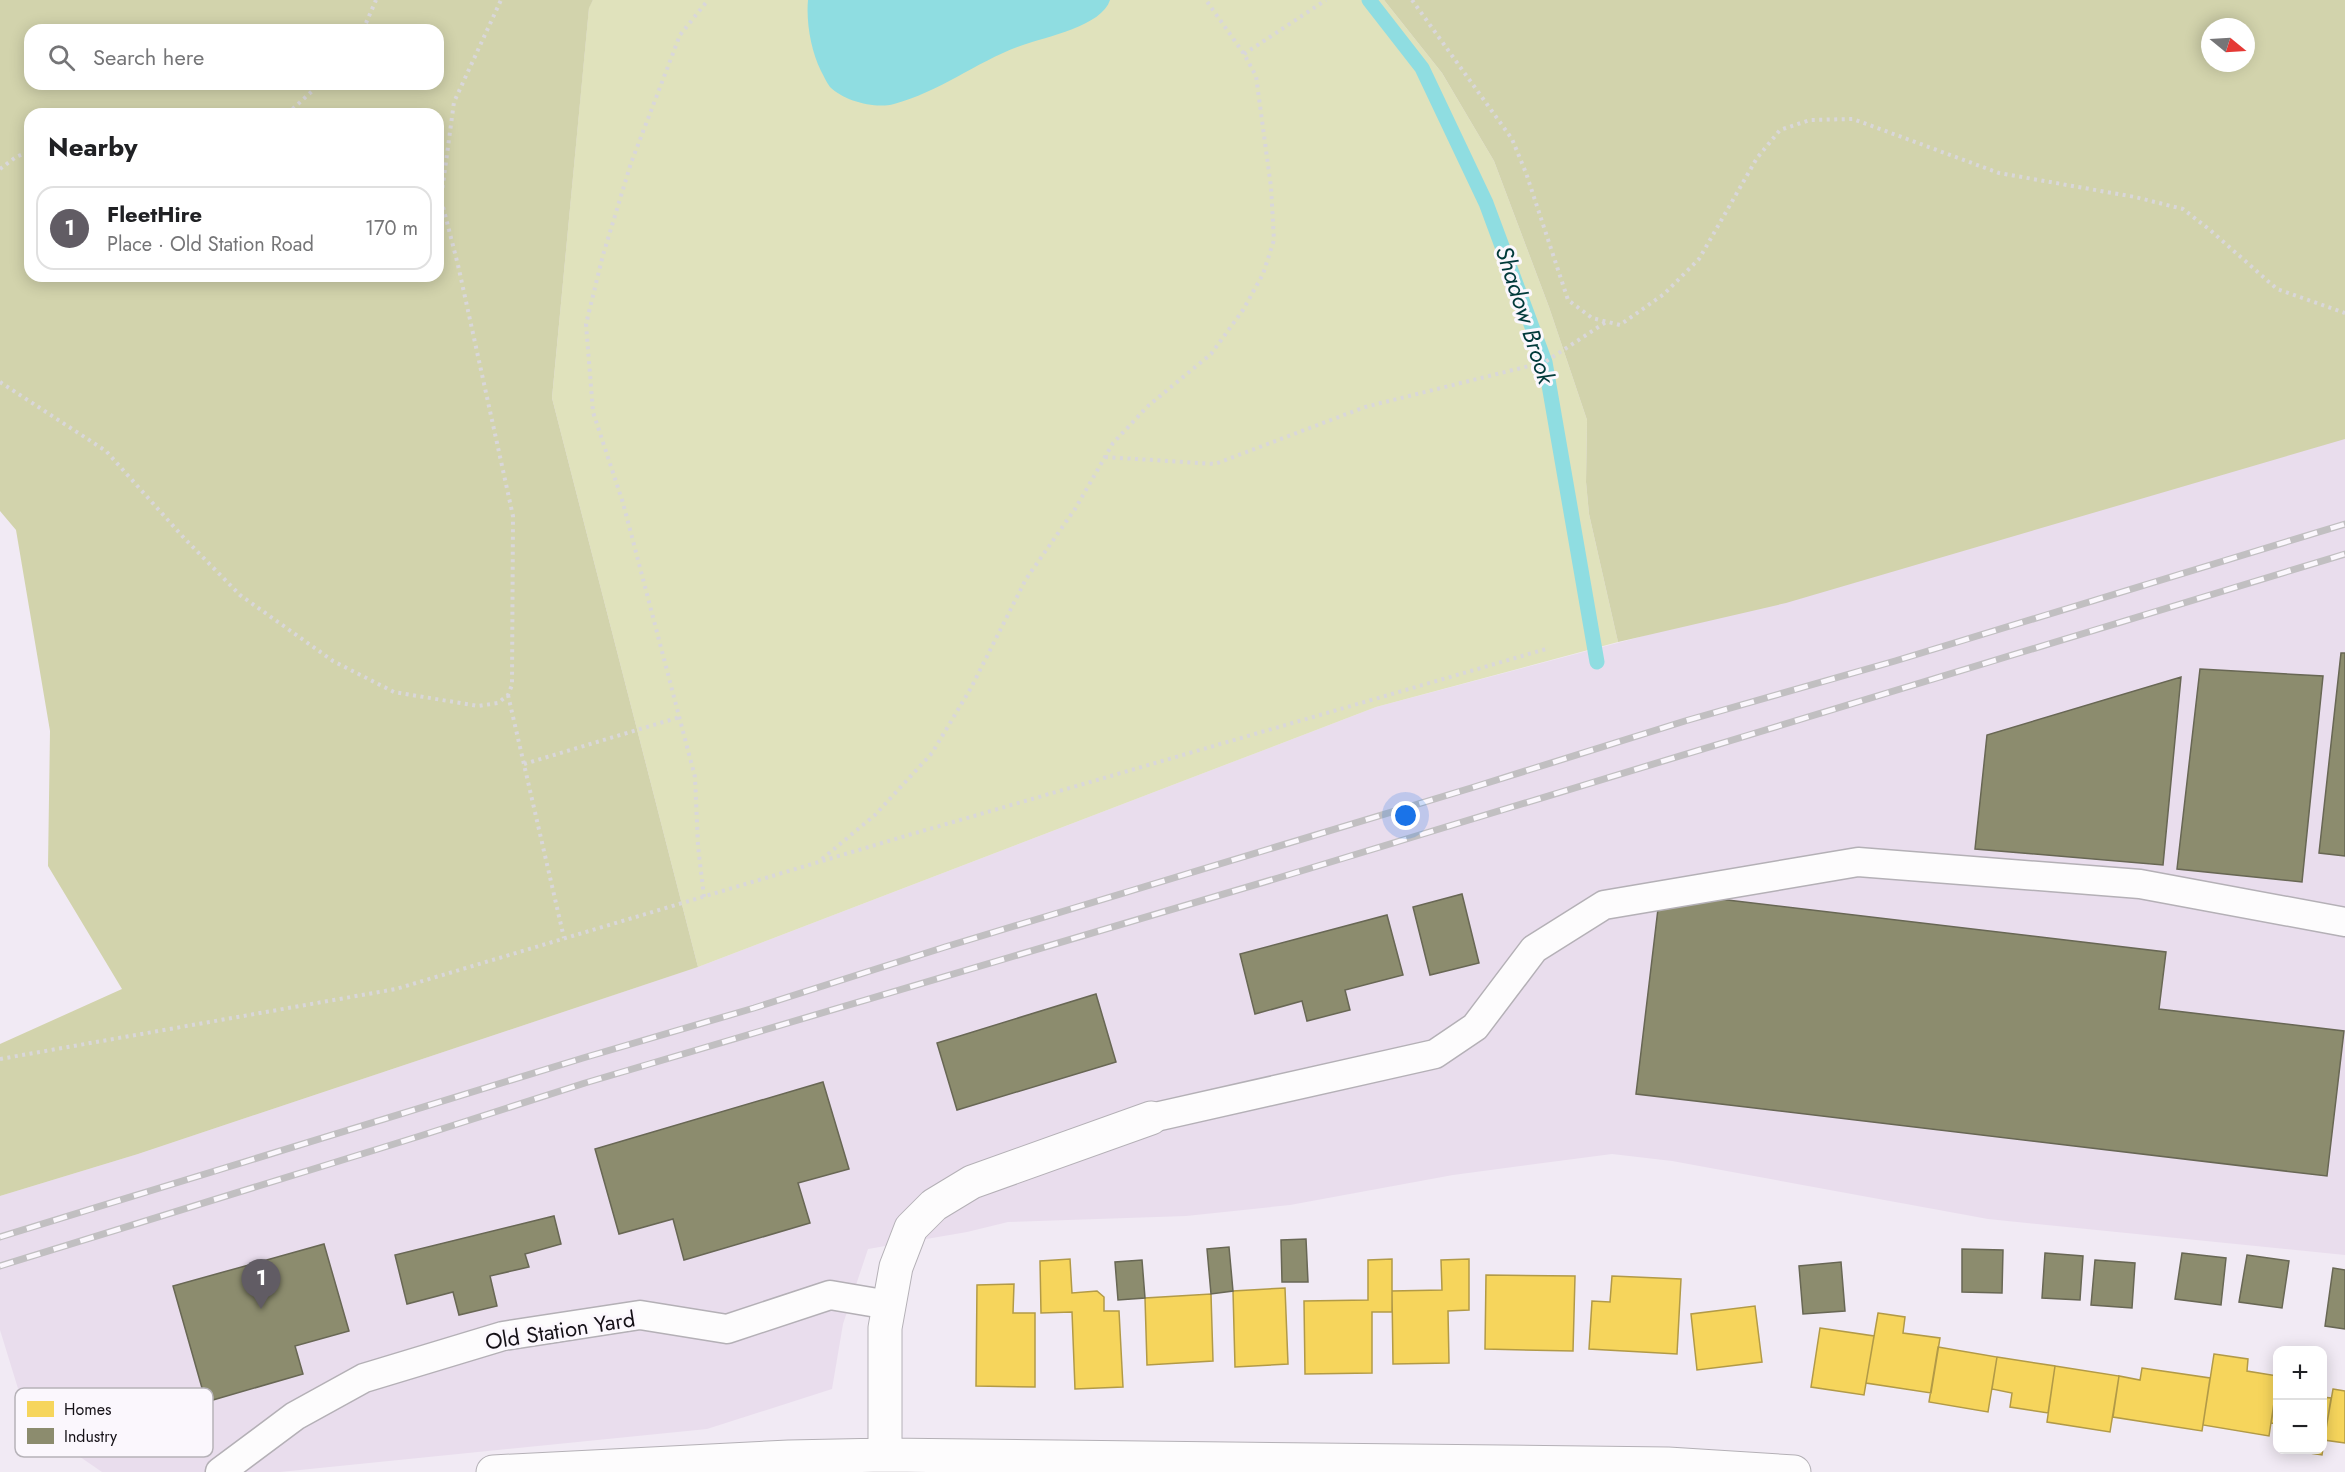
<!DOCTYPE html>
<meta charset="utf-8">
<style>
:root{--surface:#fff;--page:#f6f6f6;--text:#202124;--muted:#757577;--line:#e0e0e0;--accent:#615c64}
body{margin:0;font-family:Jost,sans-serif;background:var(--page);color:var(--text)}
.controls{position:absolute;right:18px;bottom:18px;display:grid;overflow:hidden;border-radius:12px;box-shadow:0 3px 15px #0003}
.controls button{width:54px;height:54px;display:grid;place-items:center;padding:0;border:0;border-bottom:2px solid var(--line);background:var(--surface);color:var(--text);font:30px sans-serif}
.compass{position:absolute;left:2201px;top:18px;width:54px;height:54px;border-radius:50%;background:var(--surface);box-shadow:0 3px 15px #0003;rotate:108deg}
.you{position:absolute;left:1406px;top:816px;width:21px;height:21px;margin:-15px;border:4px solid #fff;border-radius:50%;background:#1a73e8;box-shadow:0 0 0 9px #1a73e833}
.badge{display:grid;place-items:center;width:39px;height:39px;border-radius:50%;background:var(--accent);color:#fff;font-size:20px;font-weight:700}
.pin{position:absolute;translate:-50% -50px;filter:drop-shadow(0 2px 3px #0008)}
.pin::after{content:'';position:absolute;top:32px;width:21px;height:18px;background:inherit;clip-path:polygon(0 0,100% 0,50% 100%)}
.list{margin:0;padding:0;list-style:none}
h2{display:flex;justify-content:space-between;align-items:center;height:78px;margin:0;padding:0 24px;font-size:26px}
h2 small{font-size:20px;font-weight:400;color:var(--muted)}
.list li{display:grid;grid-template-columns:39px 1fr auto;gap:18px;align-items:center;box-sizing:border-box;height:84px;margin:0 12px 12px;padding:0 12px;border:2px solid var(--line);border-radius:18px}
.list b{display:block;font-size:22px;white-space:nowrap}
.list p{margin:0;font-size:20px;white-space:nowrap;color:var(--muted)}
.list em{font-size:20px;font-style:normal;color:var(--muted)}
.icon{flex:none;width:33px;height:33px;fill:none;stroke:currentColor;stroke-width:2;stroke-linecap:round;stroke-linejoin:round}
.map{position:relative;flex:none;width:2345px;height:1472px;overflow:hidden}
.search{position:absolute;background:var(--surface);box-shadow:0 3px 15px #0003;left:24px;top:24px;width:420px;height:66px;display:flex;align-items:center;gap:15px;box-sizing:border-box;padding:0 21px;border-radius:18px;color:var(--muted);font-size:22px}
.panel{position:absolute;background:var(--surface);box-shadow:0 3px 15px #0003;left:24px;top:108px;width:420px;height:174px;border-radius:18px}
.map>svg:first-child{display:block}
.built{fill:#e9dded}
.green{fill:#e0e2bc}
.forest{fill:#d2d3ac;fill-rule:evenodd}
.water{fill:#8fdde1}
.homes{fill:#f6d55c;stroke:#b29a47;stroke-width:1.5}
.industry{fill:#8c8c6e;stroke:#686754;stroke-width:1.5}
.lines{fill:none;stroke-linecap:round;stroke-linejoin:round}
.stream{stroke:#8fdde1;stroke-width:15}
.lane-casing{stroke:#b4b0b6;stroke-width:31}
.street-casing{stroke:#b4b0b6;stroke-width:35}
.path{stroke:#d9d7da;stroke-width:4;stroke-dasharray:3 4.5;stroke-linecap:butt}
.lane{stroke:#fdfcfd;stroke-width:28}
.street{stroke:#fdfcfd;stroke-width:33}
.rail-casing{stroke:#c1bfc1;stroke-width:7}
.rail{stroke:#fbf7fd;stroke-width:4.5;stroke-dasharray:14;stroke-linecap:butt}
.labels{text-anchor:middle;stroke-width:6;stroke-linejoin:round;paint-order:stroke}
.street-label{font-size:22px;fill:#141016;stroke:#fbf7fd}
.water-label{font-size:24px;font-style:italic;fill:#003a3a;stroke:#fbf7fd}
.key{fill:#fbf7fd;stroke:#b6b2b8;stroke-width:1.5}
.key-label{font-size:16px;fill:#141016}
</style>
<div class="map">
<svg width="2345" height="1472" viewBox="0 0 2345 1472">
<rect width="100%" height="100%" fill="#f1eaf4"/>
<path class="built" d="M2345,430V1255L1988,1219L1672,1161L1612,1154L1453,1175L1290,1205L1186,1216L1008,1222L967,1232L868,1249L843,1324L832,1389L707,1429L280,1472H102L28,1421L0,1330V1196L138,1154L698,967L1376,707L1636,638Z"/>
<path class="green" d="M593,0H1384L1442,73L1494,161L1549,307L1587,420L1586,482L1589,514L1618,642L1376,707L698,967L552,398L589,7Z"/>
<path class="forest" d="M0,0H593L589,8L552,398L698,967L138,1154L0,1196V1044L122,989L48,866L50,731L16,530L0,511ZM30,30H438V84H30ZM30,114H438V276H30Z
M1384,0H2345V439L1786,603L1618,642L1589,514L1586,482L1587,420L1549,307L1494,161L1442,73ZM2210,27H2246V63H2210Z"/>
<path class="water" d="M808,0H1110C1102,26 1046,37 1023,45C979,60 940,92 894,104C875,109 844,101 830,87C826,82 824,76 821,71C811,51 806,22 808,0Z"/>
<path class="homes" d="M1070,1259L1072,1293L1097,1291L1104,1297V1311H1119L1123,1387L1075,1389L1072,1312L1041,1313L1040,1261Z
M1392,1259V1312H1372V1373L1305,1374L1304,1301L1368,1300V1260Z
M1469,1259V1310L1448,1311L1449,1363L1393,1364L1392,1291L1442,1290L1441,1260Z
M1486,1275L1575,1276L1573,1351L1485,1349Z
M1612,1276L1681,1279L1677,1354L1589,1349L1592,1301L1610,1302Z
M1014,1284L1013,1313H1035V1387L976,1386L977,1285Z
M1285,1288L1288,1364L1235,1367L1233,1291Z
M1211,1294L1213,1361L1147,1365L1145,1298Z
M1755,1306L1762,1362L1697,1370L1691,1314Z
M1878,1313L1905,1317L1903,1333L1940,1338L1931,1393L1866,1383Z
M1820,1328L1874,1336L1864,1395L1811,1387Z
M1938,1347L1997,1357L1988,1412L1929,1402Z
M2214,1354L2248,1359L2247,1371L2278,1376L2269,1436L2203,1425Z
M1997,1357L2055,1366L2048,1413L2010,1407L2012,1393L1992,1389Z
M2055,1366L2119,1376L2110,1432L2047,1422Z
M2142,1368L2210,1378L2202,1431L2113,1417L2119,1376L2140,1380Z
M2333,1389L2345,1391V1443L2324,1440Z
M2277,1390H2278V1424L2271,1423Z
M2322,1397L2331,1398L2322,1455L2290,1450H2322Z"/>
<path class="industry" d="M2341,653H2345V856L2319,853Z
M2200,669L2323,676L2302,882L2177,869Z
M2181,677L2163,865L1975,849L1987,735Z
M1660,892L2166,952L2159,1009L2344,1031L2327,1176L1636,1094Z
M1462,894L1479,963L1430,975L1413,907Z
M1387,915L1403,975L1345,990L1350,1010L1307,1021L1302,1001L1255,1014L1240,954Z
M1096,994L1116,1062L957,1110L937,1043Z
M823,1082L849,1169L798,1183L810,1223L684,1260L673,1219L619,1234L595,1149Z
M554,1216L561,1244L525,1254L529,1267L490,1276L497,1306L459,1315L453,1292L407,1304L395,1255Z
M1306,1239L1308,1282H1282L1281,1240Z
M324,1244L349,1331L295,1346L303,1374L206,1402L173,1286Z
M1229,1247L1233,1291L1211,1294L1207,1249Z
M1962,1249L2003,1250L2002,1293L1962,1292Z
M2045,1253L2083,1256L2080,1300L2042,1298Z
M2182,1253L2226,1258L2221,1305L2175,1299Z
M2247,1255L2289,1261L2282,1308L2239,1302Z
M1142,1260L1145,1298L1118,1300L1115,1262Z
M2095,1260L2135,1263L2132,1308L2091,1305Z
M1841,1262L1845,1311L1803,1314L1799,1266Z
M2333,1268L2345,1270V1329L2325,1326Z"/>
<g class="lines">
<path class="stream" d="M1369,0L1422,68L1486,203L1545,362L1597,662"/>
<defs>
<path id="lane" d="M1151,1118L1435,1054L1475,1027L1534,949L1604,905L1858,862L2140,884L2345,922
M220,1472L295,1416L364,1378L503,1336L640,1315L727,1329L830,1295L889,1305"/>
<path id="street" d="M885,1455V1328L896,1267L911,1228L934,1205L972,1182L1151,1118
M493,1472L789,1457L885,1455L1668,1464L1794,1472"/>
</defs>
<use href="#lane" class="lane-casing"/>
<use href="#street" class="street-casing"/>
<path class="path" d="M1412,0L1512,139L1526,173L1568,300L1592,318L1620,325L1664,294L1699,259L1757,158L1780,130L1810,120L1853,119L1999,173L2135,197L2183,209L2210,230L2277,289L2345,313
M363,30L376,0
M1244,54L1326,0
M287,114L320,84
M0,169L16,157L30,151
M0,382L106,451L184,538L240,595L333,661L394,692L478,706L498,703L508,695L512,685L513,516L458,265L441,199L454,102L501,0
M1105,457L1215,464L1365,407L1545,362L1606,322
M508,695L564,938
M524,764L680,717
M822,859L875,815L932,753L971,688L1026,579L1075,509L1113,443L1148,406L1211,354L1243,310L1263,274L1274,240L1271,187L1256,76L1244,54L1206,0
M704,897L698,846L695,777L623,503L593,412L586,324L603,255L631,163L680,35L708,0
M0,1059L396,989L912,834L1546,649"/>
<use href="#lane" class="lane"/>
<use href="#street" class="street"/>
<defs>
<path id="rail" d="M0,1237L583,1058L754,1008L945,947L1471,788L1685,721L1895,661L2345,524
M0,1266L420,1136L585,1083L1278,878L2345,554"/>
</defs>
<use href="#rail" class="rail-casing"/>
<use href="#rail" class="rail"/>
</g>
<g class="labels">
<g class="street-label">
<text transform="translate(560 1330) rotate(-9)" y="8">Old Station Yard</text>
</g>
<g class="water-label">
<text transform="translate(1525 315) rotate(72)" y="8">Shadow Brook</text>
</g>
</g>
<rect x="15" y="1388" width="198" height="69" rx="9" class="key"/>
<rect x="27" y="1401" width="27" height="16" fill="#f6d55c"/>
<rect x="27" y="1428" width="27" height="16" fill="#8c8c6e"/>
<g class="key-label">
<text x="64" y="1415">Homes</text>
<text x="64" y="1442">Industry</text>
</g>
</svg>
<div class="controls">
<button>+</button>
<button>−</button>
</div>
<svg class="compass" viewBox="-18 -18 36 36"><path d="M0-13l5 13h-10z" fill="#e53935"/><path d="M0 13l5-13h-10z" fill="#757577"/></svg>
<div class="you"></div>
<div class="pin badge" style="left:261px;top:1309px">1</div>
<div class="search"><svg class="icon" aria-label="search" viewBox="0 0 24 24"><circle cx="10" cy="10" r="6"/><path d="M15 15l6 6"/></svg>Search here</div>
<section class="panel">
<h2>Nearby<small></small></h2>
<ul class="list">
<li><span class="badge">1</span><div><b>FleetHire</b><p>Place · Old Station Road</p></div><em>170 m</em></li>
</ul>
</section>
</div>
